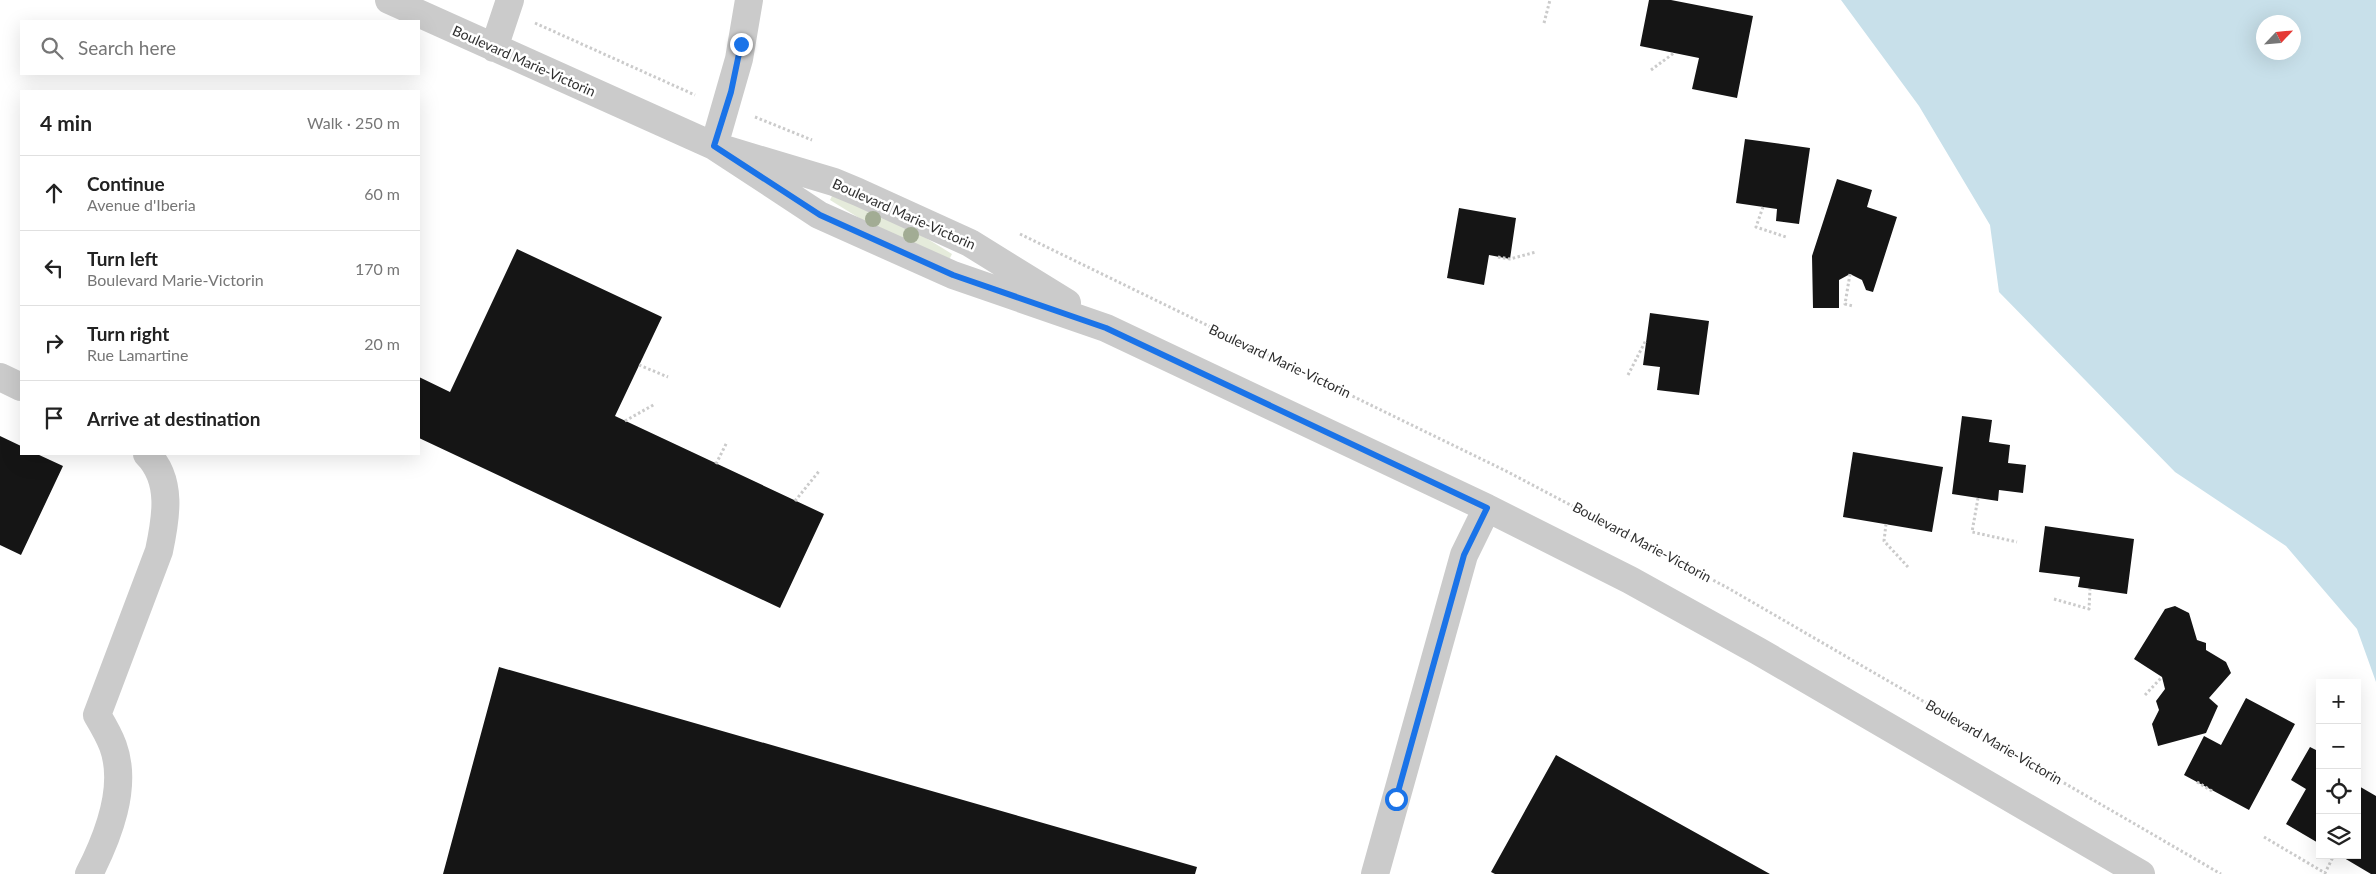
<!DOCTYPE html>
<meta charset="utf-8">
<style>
:root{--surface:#fff;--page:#f6f6f6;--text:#222;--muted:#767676;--line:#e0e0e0}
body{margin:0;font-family:Lato,sans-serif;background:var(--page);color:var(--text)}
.controls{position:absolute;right:15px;bottom:15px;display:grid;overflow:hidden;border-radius:0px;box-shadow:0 5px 20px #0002}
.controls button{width:45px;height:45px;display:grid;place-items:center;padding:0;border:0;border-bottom:1px solid var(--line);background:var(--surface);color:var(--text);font:25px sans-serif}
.compass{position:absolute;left:2256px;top:15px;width:45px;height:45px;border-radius:50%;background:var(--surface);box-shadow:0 5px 20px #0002;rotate:64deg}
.stop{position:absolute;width:15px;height:15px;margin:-11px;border:4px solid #1a73e8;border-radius:50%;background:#fff}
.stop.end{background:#1a73e8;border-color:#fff;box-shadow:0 1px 5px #0008}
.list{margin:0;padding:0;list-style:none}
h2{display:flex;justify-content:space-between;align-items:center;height:65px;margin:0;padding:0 20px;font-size:21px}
h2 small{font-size:16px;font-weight:400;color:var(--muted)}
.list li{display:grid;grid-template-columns:32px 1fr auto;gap:15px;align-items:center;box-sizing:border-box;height:75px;padding:0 20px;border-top:1px solid var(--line)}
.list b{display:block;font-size:19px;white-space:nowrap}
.list p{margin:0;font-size:16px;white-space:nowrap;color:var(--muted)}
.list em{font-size:16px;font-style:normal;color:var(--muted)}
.icon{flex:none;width:28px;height:28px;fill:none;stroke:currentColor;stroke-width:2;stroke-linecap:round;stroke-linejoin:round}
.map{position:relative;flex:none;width:2376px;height:874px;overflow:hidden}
.search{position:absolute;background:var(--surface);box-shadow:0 5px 20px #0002;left:20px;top:20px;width:400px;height:55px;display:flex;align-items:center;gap:12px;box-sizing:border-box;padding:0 18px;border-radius:0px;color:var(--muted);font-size:19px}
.panel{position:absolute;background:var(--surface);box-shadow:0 5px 20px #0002;left:20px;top:90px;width:400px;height:365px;border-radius:0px}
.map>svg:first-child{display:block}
.green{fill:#e5ebdb}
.water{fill:#c8e0ea;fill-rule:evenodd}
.building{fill:#151515}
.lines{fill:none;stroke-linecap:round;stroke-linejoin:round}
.path{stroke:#cbcbcb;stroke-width:3;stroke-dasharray:2.5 2.5;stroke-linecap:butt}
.minor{stroke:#cbcbcb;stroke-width:28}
.tree{fill:#a2ac94}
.route{stroke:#1a73e8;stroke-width:6}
.labels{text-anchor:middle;stroke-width:5;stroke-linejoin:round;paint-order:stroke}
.street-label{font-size:14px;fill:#2e2e2e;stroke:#fff}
</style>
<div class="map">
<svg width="2376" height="874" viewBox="0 0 2376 874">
<rect width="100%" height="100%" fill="#fff"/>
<path class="green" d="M833,194L913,230L952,254L949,260L872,226L830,200Z"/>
<path class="water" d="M1841,0H2376V682L2357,629L2286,546L2175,472L1999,292L1990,225L1919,106ZM2264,22H2294V52H2264Z"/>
<path class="building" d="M1649,0H1671L1753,16L1737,98L1692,89L1699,58L1640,46Z
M1745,139L1810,148L1799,224L1776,221L1777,209L1736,203Z
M1837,179L1872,190L1867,207L1897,217L1873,292L1866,290L1862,280L1850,274L1839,280V308H1813L1812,256Z
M1459,208L1516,218L1510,259L1489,255L1484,285L1447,278Z
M517,249L662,317L615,416L824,514L780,608L419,438V377L450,392Z
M1650,313L1709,321L1699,395L1657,390L1660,367L1643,365Z
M1962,416L1992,420L1989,442L2010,445L2008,463L2026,465L2023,493L1999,490L1998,501L1952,494Z
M0,436L21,446V454H37L63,466L21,555L0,545Z
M1853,452L1943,467L1932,532L1843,517Z
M2045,526L2134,539L2127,594L2078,587L2080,577L2039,572Z
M2175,606L2189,613L2197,640L2206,643V650L2226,662L2231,673L2209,698L2218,706L2206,733L2158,746L2152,724L2159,710L2156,701L2165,689L2162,677L2134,659L2165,609Z
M499,667L1197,867L1195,874H443Z
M2246,698L2295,724L2249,810L2184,775L2204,736L2221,745Z
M2310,747L2320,752V844L2286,824L2306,789L2291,780Z
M1556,755L1770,874H1495L1491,872Z
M2357,785L2376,796V874H2371L2339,855H2357Z"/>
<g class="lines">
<path class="path" d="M535,23L695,95
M1544,23L1550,0
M1651,70L1674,53
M755,117L812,140
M1763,207L1756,227L1786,237
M1020,234L1506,471L1728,588L2221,874
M1498,257L1510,259L1536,252
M1850,274L1845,304L1853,306
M639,365L668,377
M1628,375L1646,340
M625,421L655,404
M716,464L727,442
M1978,498L1972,532L2017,542
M795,501L820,470
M1886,524L1884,541L1908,567
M2054,599L2089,609L2090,589
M2145,695L2162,677
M2197,782L2212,791
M2264,837L2325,873L2334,855"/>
<path class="minor" d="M389,0L714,146L834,182L858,192L970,243L1067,303
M494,48L510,0
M714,146L819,215L953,275L1106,328L1487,508L1630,580L1758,651L2141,874
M714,146L739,59L749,0
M0,377L21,387
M89,874C108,837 128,787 113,746C109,735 103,725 97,715L159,551C166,518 173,480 147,454
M1375,874L1464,555L1487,508"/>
</g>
<g class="tree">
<circle cx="873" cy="219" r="8"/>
<circle cx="911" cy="235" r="8"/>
</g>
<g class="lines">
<path class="route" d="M741,44L731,92L714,146L820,215L953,275L1106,328L1487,508L1464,555L1396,799"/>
</g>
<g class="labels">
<g class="street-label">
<text transform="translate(524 61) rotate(24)" y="5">Boulevard Marie-Victorin</text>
<text transform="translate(904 214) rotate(24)" y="5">Boulevard Marie-Victorin</text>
<text transform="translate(1280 361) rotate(25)" y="5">Boulevard Marie-Victorin</text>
<text transform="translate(1642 542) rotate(28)" y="5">Boulevard Marie-Victorin</text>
<text transform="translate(1994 742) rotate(30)" y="5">Boulevard Marie-Victorin</text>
</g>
</g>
</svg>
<div class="controls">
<button>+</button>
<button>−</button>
<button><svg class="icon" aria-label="locate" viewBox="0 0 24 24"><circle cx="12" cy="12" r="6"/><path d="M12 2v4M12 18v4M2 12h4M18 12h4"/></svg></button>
<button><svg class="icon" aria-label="layers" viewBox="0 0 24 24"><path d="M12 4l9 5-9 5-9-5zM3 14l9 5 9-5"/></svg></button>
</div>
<svg class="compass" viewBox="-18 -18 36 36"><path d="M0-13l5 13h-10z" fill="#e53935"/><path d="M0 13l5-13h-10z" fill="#767676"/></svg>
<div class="stop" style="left:1396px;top:799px"></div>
<div class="stop end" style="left:741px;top:44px"></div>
<div class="search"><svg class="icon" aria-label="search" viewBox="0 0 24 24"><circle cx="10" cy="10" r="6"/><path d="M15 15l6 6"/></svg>Search here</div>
<section class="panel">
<h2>4 min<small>Walk · 250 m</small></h2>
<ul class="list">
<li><svg class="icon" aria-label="ahead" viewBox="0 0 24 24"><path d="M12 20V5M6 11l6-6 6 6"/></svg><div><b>Continue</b><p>Avenue d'Iberia</p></div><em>60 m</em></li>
<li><svg class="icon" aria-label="left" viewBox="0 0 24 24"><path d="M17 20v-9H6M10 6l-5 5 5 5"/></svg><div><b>Turn left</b><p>Boulevard Marie-Victorin</p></div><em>170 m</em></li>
<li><svg class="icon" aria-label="right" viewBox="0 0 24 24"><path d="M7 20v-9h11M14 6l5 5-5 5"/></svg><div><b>Turn right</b><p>Rue Lamartine</p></div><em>20 m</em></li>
<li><svg class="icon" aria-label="arrive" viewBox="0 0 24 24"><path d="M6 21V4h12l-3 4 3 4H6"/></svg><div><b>Arrive at destination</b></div></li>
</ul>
</section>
</div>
